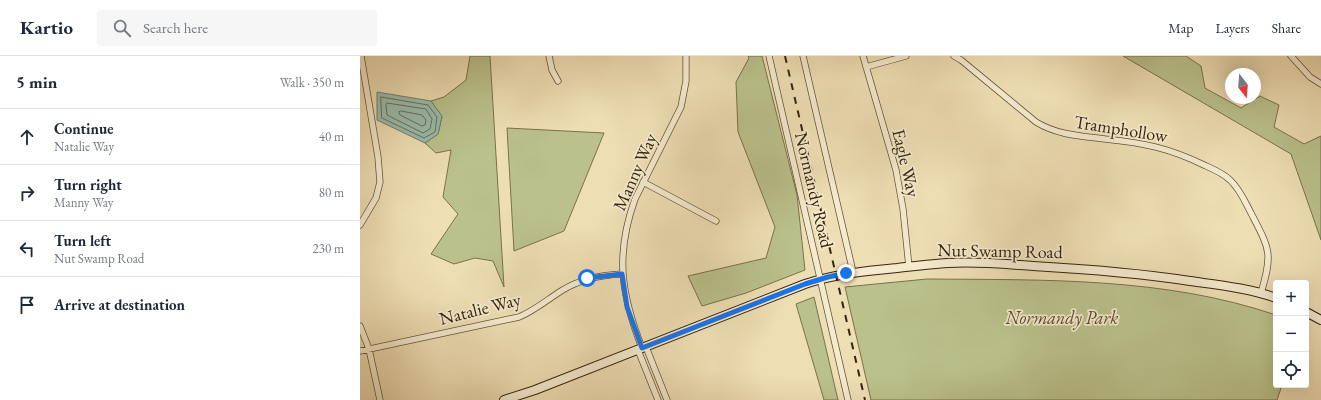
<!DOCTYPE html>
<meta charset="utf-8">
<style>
:root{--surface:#fff;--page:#f6f6f7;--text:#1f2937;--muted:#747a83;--line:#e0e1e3}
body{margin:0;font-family:"EB Garamond",serif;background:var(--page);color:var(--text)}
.controls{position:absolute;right:12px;bottom:12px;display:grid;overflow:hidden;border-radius:4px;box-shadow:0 4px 16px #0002}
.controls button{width:36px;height:36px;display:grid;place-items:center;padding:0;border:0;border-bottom:1px solid var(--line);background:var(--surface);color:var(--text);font:20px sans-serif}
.compass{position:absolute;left:865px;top:12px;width:36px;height:36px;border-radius:50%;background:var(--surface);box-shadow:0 4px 16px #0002;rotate:163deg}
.stop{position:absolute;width:12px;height:12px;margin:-9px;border:3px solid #1a73e8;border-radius:50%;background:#fff}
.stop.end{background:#1a73e8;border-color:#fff;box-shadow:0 1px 4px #0008}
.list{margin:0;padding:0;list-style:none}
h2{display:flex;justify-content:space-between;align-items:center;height:52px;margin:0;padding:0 16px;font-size:17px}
h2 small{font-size:13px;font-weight:400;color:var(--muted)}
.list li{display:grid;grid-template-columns:26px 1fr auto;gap:12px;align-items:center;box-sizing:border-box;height:56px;padding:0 16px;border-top:1px solid var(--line)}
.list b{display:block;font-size:15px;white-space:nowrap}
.list p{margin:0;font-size:13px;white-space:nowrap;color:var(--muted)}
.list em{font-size:13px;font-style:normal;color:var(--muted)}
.icon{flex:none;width:22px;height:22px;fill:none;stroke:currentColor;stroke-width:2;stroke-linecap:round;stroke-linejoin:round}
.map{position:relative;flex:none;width:961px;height:344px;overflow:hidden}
header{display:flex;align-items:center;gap:24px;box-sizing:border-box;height:56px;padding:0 20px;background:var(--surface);border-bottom:1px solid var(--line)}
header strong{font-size:19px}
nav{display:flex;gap:22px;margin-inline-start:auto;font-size:14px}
.search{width:280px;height:36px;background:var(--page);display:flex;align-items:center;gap:10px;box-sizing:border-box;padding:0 14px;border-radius:4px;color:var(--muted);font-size:15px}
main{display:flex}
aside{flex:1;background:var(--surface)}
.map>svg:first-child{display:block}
.green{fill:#bac18c;stroke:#79724c}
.water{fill:#99bcad;stroke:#727f6d}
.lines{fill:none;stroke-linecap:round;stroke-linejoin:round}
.shore{stroke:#68705d;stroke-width:1}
.minor-casing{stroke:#665237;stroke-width:7}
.secondary-casing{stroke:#38240d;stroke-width:10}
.minor{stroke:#f4eace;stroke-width:5.5}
.secondary{stroke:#f4eace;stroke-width:8}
.rail{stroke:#38240d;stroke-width:2;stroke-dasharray:7 7;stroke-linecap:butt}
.route{stroke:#1a73e8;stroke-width:5}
.labels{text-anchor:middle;stroke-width:3.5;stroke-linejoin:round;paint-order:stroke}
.street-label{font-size:18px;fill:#38240d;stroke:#f4eace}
.park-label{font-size:18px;font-style:italic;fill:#584b2d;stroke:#f4eace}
</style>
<header>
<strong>Kartio</strong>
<div class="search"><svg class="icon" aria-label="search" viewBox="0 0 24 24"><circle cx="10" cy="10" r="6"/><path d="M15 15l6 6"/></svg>Search here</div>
<nav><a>Map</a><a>Layers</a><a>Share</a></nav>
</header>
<main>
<aside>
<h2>5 min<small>Walk · 350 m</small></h2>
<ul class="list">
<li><svg class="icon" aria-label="ahead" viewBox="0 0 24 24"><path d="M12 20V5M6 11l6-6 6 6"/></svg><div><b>Continue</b><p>Natalie Way</p></div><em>40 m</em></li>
<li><svg class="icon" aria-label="right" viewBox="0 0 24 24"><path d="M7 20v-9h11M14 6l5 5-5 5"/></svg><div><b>Turn right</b><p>Manny Way</p></div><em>80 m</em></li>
<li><svg class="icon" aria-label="left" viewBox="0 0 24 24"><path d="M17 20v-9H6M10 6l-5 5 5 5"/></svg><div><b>Turn left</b><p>Nut Swamp Road</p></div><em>230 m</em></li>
<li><svg class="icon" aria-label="arrive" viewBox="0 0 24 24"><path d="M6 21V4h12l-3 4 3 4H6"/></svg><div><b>Arrive at destination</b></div></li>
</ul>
</aside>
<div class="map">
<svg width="961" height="344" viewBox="0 0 961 344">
<rect width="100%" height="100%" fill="#eedeb4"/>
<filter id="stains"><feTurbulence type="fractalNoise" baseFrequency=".005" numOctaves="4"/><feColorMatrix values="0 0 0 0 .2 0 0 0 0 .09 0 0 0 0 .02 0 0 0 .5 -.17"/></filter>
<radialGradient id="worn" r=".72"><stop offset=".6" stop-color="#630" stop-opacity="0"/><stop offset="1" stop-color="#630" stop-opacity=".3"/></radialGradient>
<path class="green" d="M110,0H130L144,231L133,205L115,202L94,208L71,198L98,158L83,141L91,94L76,97L65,87L78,78L82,61L71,45L84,41L106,24Z
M388,0H402L437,139L445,214L386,237L342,250L328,220L406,202L415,171L378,76L376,26L389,2Z
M763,0H826L841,10L845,32L881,52L900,40L919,49L914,71L944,88L961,80V184L931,98Z
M147,72L244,77L204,175L154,195Z
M567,223C684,224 804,221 916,259V329H922L917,344H511L485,231Z
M454,241L478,344H464L436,248Z"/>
<path class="water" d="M17,36L71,45L82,60L78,78L65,87L17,64Z"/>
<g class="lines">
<path class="shore" d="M21,41L68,49L77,61L75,76L64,82L22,62Z
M27,47L66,53L72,63L70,73L63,77L27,59L26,49Z
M41,55L62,59L66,64L65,69L62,70L40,59L39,56Z"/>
<defs>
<path id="minor" d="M189,0L192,14L198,25
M409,0L488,344
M443,0L493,216
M503,0L536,114L543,153L549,211
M594,0L601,4L676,66C697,79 721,80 745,83C784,87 809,92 844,109C853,113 863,117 870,124C880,133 885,146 891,157C910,194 913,197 901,237
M931,0L950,21L961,28
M506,11L546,0
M283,126L356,165
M0,169L16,142L20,126L18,101L1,0
M0,270L9,293L20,344
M286,291L307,344
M282,292C261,238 255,199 275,143L321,51L326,25V0
M278,294L298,344
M0,295L159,261C174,255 187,244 201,235C220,223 240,219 262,218"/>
<path id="secondary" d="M946,256L961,264
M144,344L175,334L445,228C475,218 505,215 537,212C554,210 571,208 588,207C616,205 645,208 673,210C726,213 778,217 830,225C858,229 889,232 916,242"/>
</defs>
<use href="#minor" class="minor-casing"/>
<use href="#secondary" class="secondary-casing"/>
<use href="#minor" class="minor"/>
<use href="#secondary" class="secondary"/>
<path class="rail" d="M425,0L505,344"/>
</g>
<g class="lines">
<path class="route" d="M227,222L262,218L267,251L282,292L445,228L468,221L486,217"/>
</g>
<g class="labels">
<g class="street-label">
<text transform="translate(761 73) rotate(9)" y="6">Tramphollow</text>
<text transform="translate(546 107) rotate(77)" y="6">Eagle Way</text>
<text transform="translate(275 116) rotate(-66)" y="6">Manny Way</text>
<text transform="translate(454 134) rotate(77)" y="6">Normandy Road</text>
<text transform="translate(640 195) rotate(1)" y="6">Nut Swamp Road</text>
<text transform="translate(120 253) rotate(-14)" y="6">Natalie Way</text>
</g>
<g class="park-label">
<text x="702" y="268">Normandy Park</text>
</g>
</g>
<rect width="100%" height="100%" filter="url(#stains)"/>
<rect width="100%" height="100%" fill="url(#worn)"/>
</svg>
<div class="controls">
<button>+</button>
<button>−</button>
<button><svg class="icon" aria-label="locate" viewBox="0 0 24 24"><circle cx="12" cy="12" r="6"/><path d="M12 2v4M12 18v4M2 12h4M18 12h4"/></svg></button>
</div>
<svg class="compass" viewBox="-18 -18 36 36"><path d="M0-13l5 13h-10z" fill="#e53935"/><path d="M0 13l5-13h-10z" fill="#747a83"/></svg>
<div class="stop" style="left:227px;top:222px"></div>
<div class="stop end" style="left:486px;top:217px"></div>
</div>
</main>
